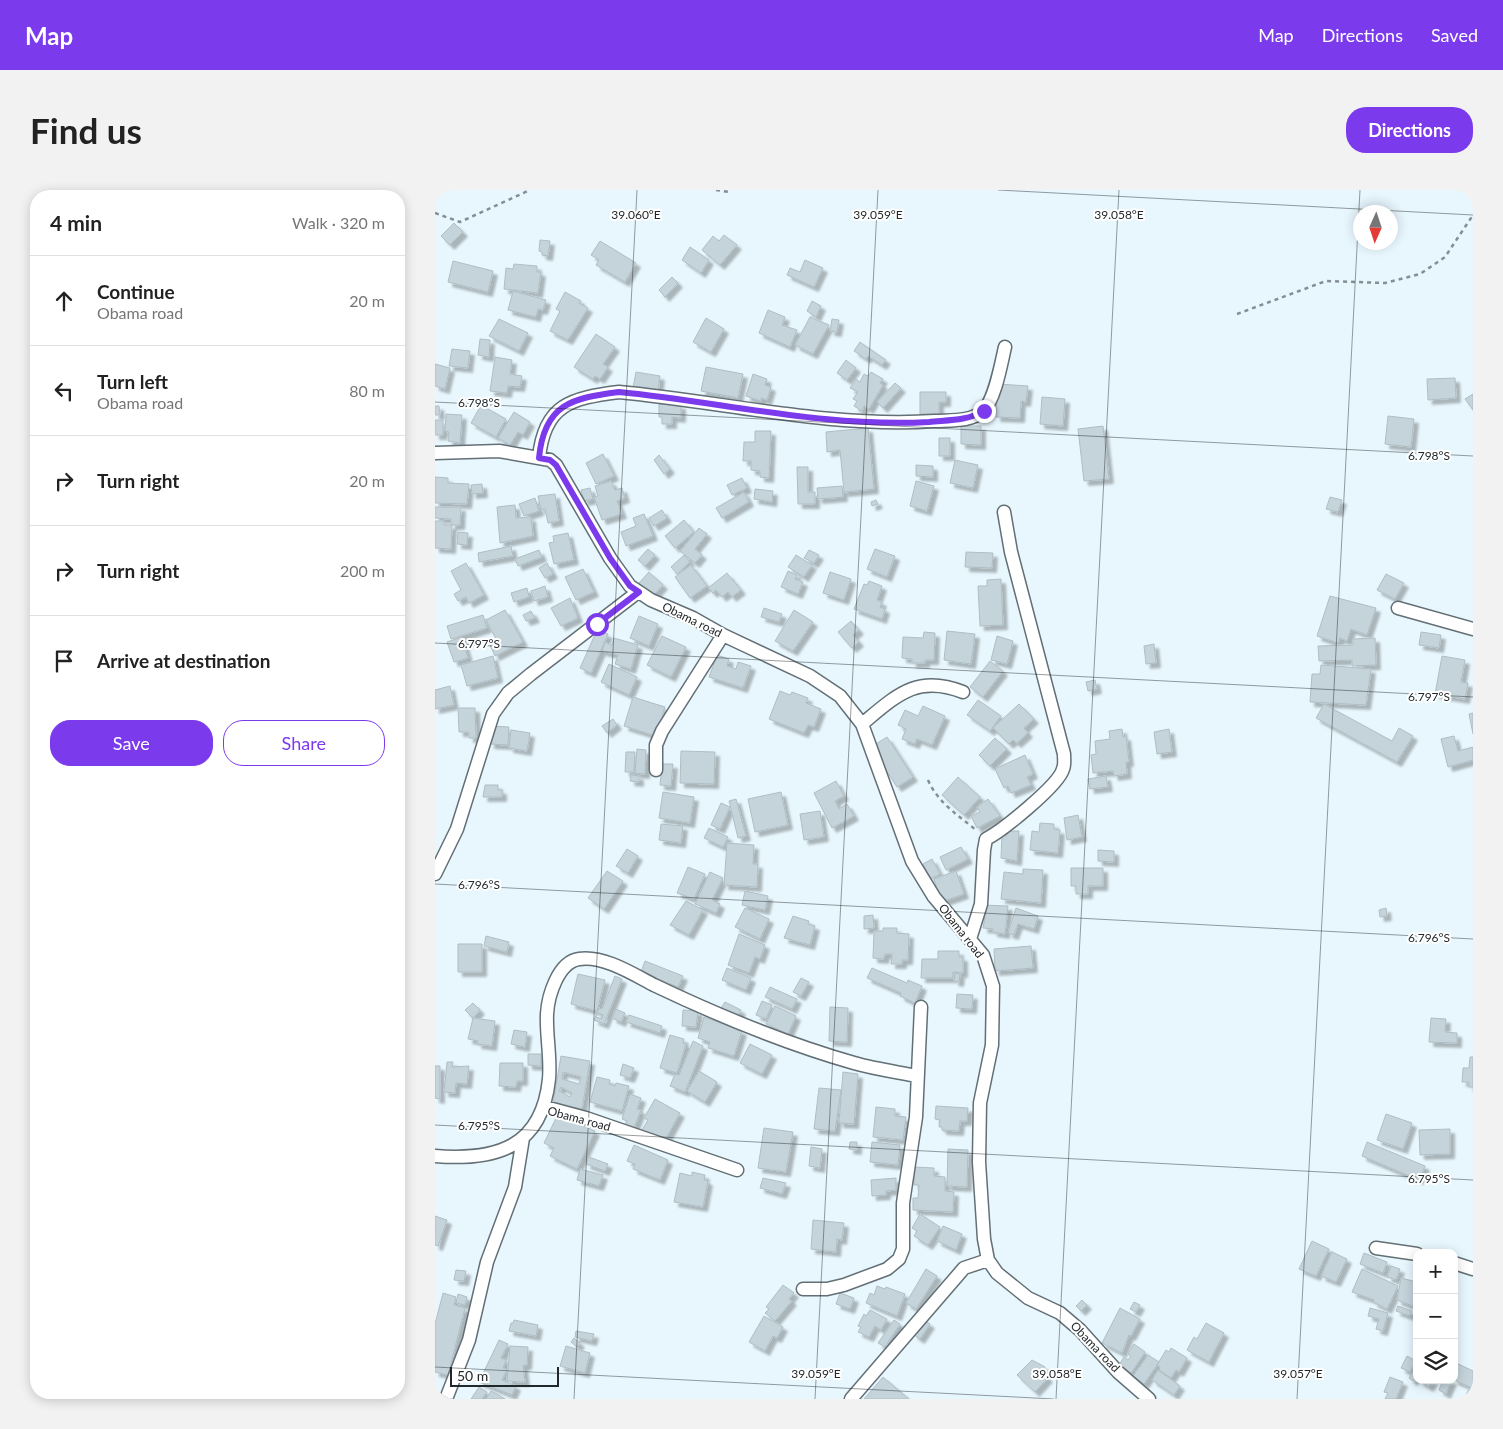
<!DOCTYPE html>
<meta charset="utf-8">
<style>
:root{--surface:#fff;--page:#f2f2f2;--text:#222;--muted:#767676;--line:#e0e0e0;--accent:#7c3aed}
body{margin:0;font-family:Lato,sans-serif;background:var(--page);color:var(--text)}
.controls{position:absolute;right:15px;bottom:15px;display:grid;overflow:hidden;border-radius:10px;box-shadow:0 2px 12px #0003}
.controls button{width:45px;height:45px;display:grid;place-items:center;padding:0;border:0;border-bottom:1px solid var(--line);background:var(--surface);color:var(--text);font:25px sans-serif}
.compass{position:absolute;left:918px;top:15px;width:45px;height:45px;border-radius:50%;background:var(--surface);box-shadow:0 2px 12px #0003;rotate:183deg}
.scale{position:absolute;left:15px;bottom:12px;width:109px;box-sizing:border-box;padding-left:5px;border:2px solid #22272a;border-top:0;font-size:14px;line-height:18px;white-space:nowrap;color:#22272a;-webkit-text-stroke:4px #fff;paint-order:stroke}
.stop{position:absolute;width:15px;height:15px;margin:-11px;border:4px solid #7c3aed;border-radius:50%;background:#fff}
.stop.end{background:#7c3aed;border-color:#fff;box-shadow:0 1px 5px #0008}
.list{margin:0;padding:0;list-style:none}
h2{display:flex;justify-content:space-between;align-items:center;height:65px;margin:0;padding:0 20px;font-size:21px}
h2 small{font-size:16px;font-weight:400;color:var(--muted)}
.list li{display:grid;grid-template-columns:32px 1fr auto;gap:15px;align-items:center;box-sizing:border-box;height:90px;padding:0 20px;border-top:1px solid var(--line)}
.list b{display:block;font-size:19px;white-space:nowrap}
.list p{margin:0;font-size:16px;white-space:nowrap;color:var(--muted)}
.list em{font-size:16px;font-style:normal;color:var(--muted)}
.actions{display:flex;gap:10px;padding:15px 20px}
.actions a{flex:1;padding:11px 0;border:1px solid var(--accent);border-radius:20px;text-align:center;font-size:18px;color:var(--accent)}
.actions .main{background:var(--accent);color:#fff}
.icon{flex:none;width:28px;height:28px;fill:none;stroke:currentColor;stroke-width:2;stroke-linecap:round;stroke-linejoin:round}
.map{position:relative;flex:none;width:1038px;height:1209px;overflow:hidden;border-radius:20px}
header{display:flex;align-items:center;gap:30px;box-sizing:border-box;height:70px;padding:0 25px;background:var(--accent);color:#fff}
header strong{font-size:24px}
nav{display:flex;gap:28px;margin-inline-start:auto;font-size:18px}
.intro{display:flex;align-items:center;justify-content:space-between;box-sizing:border-box;height:120px;padding:0 30px}
h1{margin:0;font-size:35px}
.button{padding:12px 22px;border-radius:20px;background:var(--accent);color:#fff;font-size:18px;font-weight:700}
main{display:flex;gap:30px;padding:0 30px}
aside{flex:1;background:var(--surface);border-radius:20px;box-shadow:0 2px 12px #0003}
.map>svg:first-child{display:block}
.building{fill:#c5d4db;stroke:#afbdc4;fill-rule:evenodd;filter:url(#shadow)}
.lines{fill:none;stroke-linecap:round;stroke-linejoin:round}
.minor-casing{stroke:#626f75;stroke-width:15}
.path{stroke:#848e93;stroke-width:2.5;stroke-dasharray:4 4;stroke-linecap:butt}
.minor{stroke:#fff;stroke-width:12}
.route{stroke:#7c3aed;stroke-width:6}
.ticks{fill:none;stroke:#22272a;stroke-width:1;stroke-opacity:0.45}
.labels{text-anchor:middle;stroke-width:4;stroke-linejoin:round;paint-order:stroke}
.street-label{font-size:12px;fill:#22272a;stroke:#fff}
.ticks-label{font-size:12px;text-anchor:middle;fill:#22272a;stroke:#fff;stroke-width:4;stroke-linejoin:round;paint-order:stroke}
</style>
<header>
<strong>Map</strong>
<nav><a>Map</a><a>Directions</a><a>Saved</a></nav>
</header>
<div class="intro"><h1>Find us</h1><a class="button">Directions</a></div>
<main>
<aside>
<h2>4 min<small>Walk · 320 m</small></h2>
<ul class="list">
<li><svg class="icon" aria-label="ahead" viewBox="0 0 24 24"><path d="M12 20V5M6 11l6-6 6 6"/></svg><div><b>Continue</b><p>Obama road</p></div><em>20 m</em></li>
<li><svg class="icon" aria-label="left" viewBox="0 0 24 24"><path d="M17 20v-9H6M10 6l-5 5 5 5"/></svg><div><b>Turn left</b><p>Obama road</p></div><em>80 m</em></li>
<li><svg class="icon" aria-label="right" viewBox="0 0 24 24"><path d="M7 20v-9h11M14 6l5 5-5 5"/></svg><div><b>Turn right</b></div><em>20 m</em></li>
<li><svg class="icon" aria-label="right" viewBox="0 0 24 24"><path d="M7 20v-9h11M14 6l5 5-5 5"/></svg><div><b>Turn right</b></div><em>200 m</em></li>
<li><svg class="icon" aria-label="arrive" viewBox="0 0 24 24"><path d="M6 21V4h12l-3 4 3 4H6"/></svg><div><b>Arrive at destination</b></div></li>
</ul>
<div class="actions"><a class="main">Save</a><a>Share</a></div>
</aside>
<div class="map">
<svg width="1038" height="1209" viewBox="0 0 1038 1209">
<defs>
<filter id="shadow"><feDropShadow dx="4.5" dy="4.5" stdDeviation="1" flood-color="#0004"/></filter>
</defs>
<rect width="100%" height="100%" fill="#e8f7fe"/>
<path class="building" d="M19,33L28,42L15,55L6,46Z
M289,45L302,55L285,75L267,60L278,46L284,51Z
M105,50L115,51L113,66L107,65V62L104,61Z
M165,51L201,73L190,92L161,75L164,70L156,65Z
M255,57L274,70L266,83L247,70Z
M370,70L388,78L379,97L352,85L355,78L365,82Z
M18,71L58,81L53,102L13,92Z
M79,74L102,76V82H106L103,103L69,99L71,78L78,79Z
M237,87L243,93L230,107L224,100Z
M78,101L111,110L108,120L103,119L101,127L73,120Z
M130,102L146,111L144,113L153,118L133,150L115,141L125,121L121,119Z
M377,111L386,116L381,127L372,121Z
M333,120L350,127L347,135L362,140L355,157L324,143Z
M375,127L394,135L378,164L360,155Z
M271,128L289,139L276,162L258,152Z
M64,129L93,143L84,161L54,146Z
M397,129L404,130L402,142L395,141Z
M161,144L180,157L168,174L173,177L165,189L160,186L158,189L139,177Z
M45,149L55,150L54,167L43,165Z
M425,152L451,170L447,175L433,166L431,169L419,161Z
M17,159L35,161L33,178L14,176Z
M60,167L77,170L75,184L87,186L85,197L73,196L72,203L55,201Z
M411,170L421,178L412,190L402,183Z
M0,174L15,178L10,199L0,196Z
M271,177L308,184L303,208L266,201Z
M201,182L225,186L223,202L198,198Z
M436,182L448,189L445,193L448,195L434,219L429,216L427,221L419,216L422,211L418,209L423,202L415,198L421,189L425,192L429,184L433,186Z
M318,184L332,189L330,195L336,197L332,210L326,208V211L311,206Z
M1020,188L1021,208L993,210L992,189Z
M460,193L466,198L448,218L442,212Z
M563,194L593,196L591,212L586,211L585,228L561,227Z
M485,202H511V212H504V224H485Z
M1038,204V220L1030,209Z
M607,207L630,209L628,236L605,234Z
M224,214L246,215V228L237,227V234H227V227H224Z
M46,215L71,229L61,247L36,233Z
M0,216H4L5,225H0Z
M79,222L95,232L88,245L83,242L75,255L63,248Z
M11,224L27,225L25,253L13,251L14,242L10,241Z
M953,226L979,229L976,257L950,254Z
M0,230H8V245H0Z
M526,236H546V255L526,254Z
M668,236L674,289L649,291L643,239Z
M433,238L439,299L409,302L405,260L392,262L391,242Z
M320,241H336L334,288L325,287V281L316,280V271H308L309,252H320Z
M504,248H515V266H504Z
M168,264L179,286L161,294L151,273Z
M224,265L235,279L229,284L219,270Z
M520,270L543,275L538,298L515,293Z
M481,275L498,276V287L481,286Z
M362,277H373V302H380V314H363Z
M0,287L13,288V293L34,294L32,314L0,313Z
M307,288L312,298L297,305L292,295Z
M176,291L180,300L187,298L190,308L182,311L187,324L167,330L159,307L163,306L160,296Z
M481,291L499,296L492,321L475,316Z
M47,294L48,303L37,304L36,295Z
M407,296L408,307L383,309L382,298Z
M155,298L158,309L149,311L146,300Z
M320,299L338,301L337,312L319,309Z
M309,302L314,312L287,328L281,318Z
M120,304L124,331L113,333L110,319L106,320L103,306Z
M895,307L907,310L903,322L891,319Z
M100,308L104,321L89,326L84,314Z
M441,310L443,314L437,316L436,312Z
M80,315L81,328L96,327L98,346L65,353L62,317Z
M0,317H26L25,335H16V329L0,328Z
M227,320L232,328L219,336L214,328Z
M209,324L218,346L191,356L186,342L201,336L198,328Z
M249,330L259,342L240,358L230,346Z
M0,331H9V335H17L16,359L0,358Z
M264,338L272,344L260,359L267,365L260,373L245,361Z
M23,342L33,343L32,355L22,354Z
M133,343L139,370L119,374L114,353L119,352L118,346Z
M76,356L78,366L44,372L43,363Z
M213,359L220,365L210,376L203,370Z
M440,359L460,366L452,387L432,379Z
M104,360L107,367L83,376L80,369Z
M374,360L384,365L379,373L369,368Z
M531,362L558,363L557,378L530,377Z
M249,365L255,372L242,384L236,377Z
M361,365L377,375L369,387L353,377Z
M31,373L49,405L34,413L31,407L23,411L19,404L26,400L16,381Z
M112,373L118,384L110,388L104,378Z
M256,375L272,396L255,408L240,387Z
M148,379L159,402L141,410L130,387Z
M353,381L362,385L360,389L368,392L363,404L346,397Z
M214,382L228,395L218,406L204,393Z
M395,382L416,389L409,410L388,403Z
M292,383L306,400L297,407L293,402L287,407L281,400L278,403L273,398Z
M951,384L969,393L960,409L942,400Z
M566,389L568,435L545,436L543,396H552V390Z
M434,391L447,396L442,410L447,412L445,417L450,419L447,429L419,419L429,394L432,395Z
M110,396L113,407L99,411L96,401Z
M92,398L94,407L79,412L76,403Z
M895,406L941,418L932,445L916,439L912,451L905,448L903,453L882,446Z
M135,408L143,428L126,436L116,418Z
M329,418L347,424L344,432L326,427Z
M70,420L88,452L60,466L55,455L62,451L51,430Z
M359,420L378,432L358,461L340,451Z
M96,421L100,428L91,431L88,425Z
M48,425L52,438L16,449L12,436Z
M204,426L223,434L214,456L195,448Z
M416,431L424,440L418,445L424,452L417,458L403,442Z
M162,440L173,444L156,483L145,478Z
M512,441L540,444L536,474L509,470Z
M489,442L500,443L499,470H490V473H477V469L467,468L468,447L488,448Z
M986,442L1006,445L1004,458L984,455Z
M227,446L251,457L236,487L212,475Z
M562,446L578,451L572,474L556,470Z
M27,447L33,468L19,472L12,452Z
M179,448L203,455L196,479L180,474L183,465L167,461L170,452L177,455Z
M940,448L941,475L917,476V470L884,471L883,456L918,455V449Z
M719,454L721,473L711,474L709,456Z
M282,465L294,469L292,476L301,479L303,472L316,476L308,498L274,487Z
M58,466L63,488L32,496L26,475Z
M1007,466L1030,470L1026,492L1033,493L1030,509L1000,504Z
M555,471L568,481L548,507L535,497Z
M174,474L202,487L194,505L166,492Z
M886,475L936,479L931,515L875,512L877,484H885Z
M660,490L662,499L653,501L651,492Z
M15,496L19,515L0,519V500Z
M345,501L355,505L357,502L373,508L371,513L386,519L379,537L373,535L369,543L334,529Z
M198,507L230,517L221,546L189,536Z
M543,510L566,526L555,541L532,525Z
M584,514L599,529L589,538L593,543L582,553L578,550L574,554L558,538Z
M889,514L957,551L964,538L978,546L962,572L881,528Z
M488,516L510,526L497,555L482,549L480,554L467,549L471,539L463,535L470,520L483,526Z
M23,518H40L41,548H34V542H24Z
M1038,523V544L1034,524Z
M178,529L182,535L172,543L167,536Z
M56,536L74,537L73,555L55,554Z
M687,539L688,547L691,546L694,572H691L692,584L679,586L678,581L658,583L656,565L661,564L660,551L675,549L674,541Z
M734,539L737,562L722,564L719,542Z
M76,540L95,543L92,561L74,558Z
M1019,546L1023,561L1038,557V570L1013,577L1006,549Z
M452,547L478,587L462,597L436,557Z
M560,548L572,559L555,576L544,565Z
M202,559L211,560L210,584L200,583Z
M246,561L280,562L279,594L245,593Z
M191,562H200L199,582H190Z
M590,565L598,584L592,587L596,595L576,603L573,596L569,598L560,579Z
M227,574H238L236,596L225,595Z
M196,585L204,586V592L195,591Z
M671,586L673,597L655,599L653,589Z
M523,587L545,607L529,625L507,605Z
M401,591L409,606L400,611L404,619L412,614L419,626L397,638L379,603Z
M50,595H63V600H67V607H48Z
M228,602L259,607L255,633L224,628Z
M346,602L353,635L320,642L313,609Z
M301,609L311,646L303,648L294,611Z
M553,609L565,626L542,638L536,626L545,622L542,617Z
M286,613L295,617L285,639L276,635Z
M385,621L389,647L369,650L365,624Z
M643,625L647,647L632,650L629,628Z
M605,633L619,634V639L625,640L623,663L595,660L597,641L604,642Z
M226,634L248,636L246,653L224,650Z
M274,638L293,647L288,657L269,648Z
M572,641H584L582,671L566,668L567,645H572Z
M292,653L319,655L318,674H323L322,697L289,695Z
M526,657L533,669L511,680L505,667Z
M192,659L203,666L193,683L181,676Z
M663,660L679,661V672L663,671Z
M497,669L505,684L496,689L488,674Z
M253,677L270,684L259,709L242,703Z
M636,678H668V696H653V704H641V696H636Z
M588,679L608,680L606,713L566,709L569,682L588,684Z
M172,681L188,691L169,719L153,708Z
M521,681L529,704L506,712L499,689Z
M275,682L288,688L277,710L285,714L281,723L260,714Z
M310,701L333,706L330,720L307,715Z
M251,711L268,720L254,745L235,735Z
M548,715L573,716L570,744L558,742V739L548,738L550,727H546Z
M310,718L334,729L325,749L300,737Z
M581,718L603,726L599,739L583,734L579,745L573,743Z
M951,718L952,726L945,727L944,720Z
M438,725L439,738L429,739V726Z
M358,726L374,731L373,734L380,736L375,755L349,748Z
M448,738H462V743L474,744L473,770H467V774H456L457,764H450L449,769L438,768L439,741H448Z
M304,744L330,755L325,769L320,767L314,783L293,775Z
M51,746L74,752L72,762L49,756Z
M23,754H47V782H23Z
M596,756L598,778L560,781L559,759Z
M503,761H524V767H528V783L518,782V788H486L487,769H503Z
M210,771L248,786L243,797L206,782Z
M292,778L316,788L311,800L287,790Z
M437,778L472,793L473,790L487,796L480,813L465,806L466,803L432,788Z
M520,783L525,784L524,792L519,791Z
M143,784L170,790L162,821L136,814Z
M180,786L187,789L169,834L159,830L164,818L167,819ZM163,823L168,825L167,829L161,827Z
M366,788L374,792L366,806L358,802Z
M335,797L362,809L357,819L330,807Z
M522,804L538,805L537,819L521,818Z
M327,811L337,815L331,829L321,825Z
M290,812L306,820L302,828L285,820Z
M38,813L45,820L38,828L30,820Z
M340,816L361,826L353,844L331,834Z
M395,817L413,818L412,852L394,851Z
M181,819L190,823L186,832L177,828Z
M248,820L263,821L261,837L247,836Z
M194,825L227,836L225,843L191,832Z
M269,827L307,841L299,866L273,858L275,852L263,848Z
M38,828L60,831L57,856L42,854L43,851L33,849Z
M996,828L1011,829L1010,842L1022,843V853L994,852Z
M79,840L92,842L90,857L76,854Z
M235,845L249,849L248,853L251,854L242,883L225,878Z
M258,851L268,856L250,902L235,896L240,884L244,885Z
M315,854L337,865L327,884L305,873Z
M93,864H106V876L93,875Z
M126,866L155,871L147,919L118,914ZM128,882L146,887L144,894L127,889ZM126,897L137,903L135,907L124,901Z
M1035,867H1038V897H1034V892H1027L1028,878H1034Z
M12,872H18L17,877L34,876L32,894L21,893L20,903L9,902Z
M65,873H88V891H82L81,897L64,896Z
M188,874L199,878L195,888L185,885Z
M0,876H5V909L0,908Z
M264,881L282,892L270,912L252,901Z
M408,882L423,884L419,934L404,933Z
M162,887L175,890L174,894L180,896L181,893L194,896L187,921L155,912Z
M384,898L406,900L400,941L379,939Z
M195,904L206,908L202,919L206,920L199,938L190,935L192,931L187,929Z
M220,909L245,923L229,952L207,940L213,930L209,928Z
M501,916L533,918L532,931H525L524,941L507,940V937H504L505,930L500,929Z
M441,917L460,919V926L471,927L468,950L438,947Z
M123,924L160,941L142,979L115,966L119,958L109,953Z
M951,924L977,933L968,959L942,950Z
M329,938L358,942L351,982L323,978Z
M1015,939V964L985,965L984,940Z
M415,952H422V960L414,959Z
M437,952L465,955L463,975L435,972Z
M932,952L990,976L984,990L927,966Z
M199,955L233,970L225,990L198,979L200,974L192,971Z
M376,957L387,959L385,978L374,976Z
M513,959L533,960L532,997L512,996Z
M154,967L173,974L170,981L151,974Z
M479,977L499,978V986L510,987V1001L519,1002L518,1022L478,1020V1008H483L484,995H479Z
M145,979L168,985L164,996L142,990Z
M257,982L270,985L269,990L273,991L268,1017L239,1012L245,983L257,986Z
M328,988L351,993L347,1004L325,998Z
M461,988V1000L451,1001V1005L437,1006L436,990Z
M485,1024L505,1037L493,1055L479,1046L482,1041L477,1038Z
M0,1026L12,1030L3,1056L0,1055Z
M378,1030L409,1033L407,1050L402,1049L401,1062L376,1059Z
M508,1036L527,1044L521,1060L502,1051Z
M877,1051L894,1059L881,1086L864,1079Z
M897,1062L912,1069L901,1092L886,1086Z
M929,1063L952,1072L948,1083L925,1074Z
M956,1076L965,1079L961,1090L952,1087Z
M491,1079L502,1086L481,1119L471,1113Z
M927,1079L963,1096L952,1119L938,1112L939,1110L917,1102Z
M21,1080L31,1081L29,1091L19,1090Z
M966,1088L982,1092V1123H979L980,1117L962,1110Z
M348,1095L359,1103L354,1109L357,1111L340,1131L330,1123L334,1119L331,1117Z
M442,1096L450,1099L451,1097L470,1104L462,1126L431,1113L435,1103L439,1105Z
M8,1103L21,1107L19,1115L30,1118L13,1185L0,1182V1134Z
M405,1103L419,1108L415,1119L401,1114Z
M23,1104L32,1107L30,1115L21,1113Z
M647,1110L652,1115L646,1121L641,1116Z
M699,1112L705,1115L701,1122L695,1119Z
M963,1116L977,1121L975,1126L961,1121Z
M685,1118L705,1129L696,1146L694,1145L687,1163L667,1153Z
M935,1118L953,1123L948,1141L941,1139L944,1129L933,1126Z
M435,1120L452,1129L446,1140L440,1136L434,1147L423,1142L426,1137L423,1136L429,1124L431,1126Z
M329,1126L348,1137L342,1148L338,1146L330,1161L314,1152Z
M79,1130L103,1135L101,1146L74,1141L76,1133H78Z
M459,1130L465,1134L450,1157L443,1153Z
M489,1130L495,1134L485,1149L478,1144Z
M771,1133L789,1143L774,1172L752,1160L759,1147L762,1149Z
M141,1141L159,1144L157,1151L140,1147Z
M139,1148L145,1153L142,1157L136,1152Z
M64,1150L73,1154L66,1168L71,1170L68,1178L72,1180L67,1190L81,1196L77,1205L44,1192Z
M699,1154L710,1162L696,1183L684,1175L689,1167L693,1170L696,1166L693,1164Z
M75,1156L93,1157L92,1175H88L90,1192L72,1191Z
M131,1156L155,1163L150,1183L125,1176Z
M736,1158L752,1168L744,1182L741,1180L736,1188L724,1180L725,1177L722,1175L731,1160L734,1162Z
M713,1165L724,1172L709,1194L698,1186Z
M972,1166L981,1171L975,1182L966,1178Z
M597,1170L610,1177L607,1181L613,1188L600,1202L582,1185Z
M1019,1172L1038,1181V1209H1029L1035,1197L1019,1190Z
M982,1177V1189L980,1188L978,1191L974,1188Z
M723,1180L745,1196L739,1205L717,1190Z
M448,1187L474,1209H429Z
M955,1187L968,1192L961,1209H950L953,1203L949,1202Z
M983,1190H998L994,1197Z
M1008,1190H1017L1011,1204L1004,1200Z
M44,1197L52,1202L47,1209H36Z
M56,1201L62,1204L70,1209H51Z"/>
<g class="lines">
<defs>
<path id="minor" d="M0,263L64,261L115,270L121,275L175,368L195,396L216,410L258,428L288,445L375,486L405,506L427,534L477,671L499,707L548,765L558,796L557,855L545,913L544,972L549,1049L553,1070L562,1083L593,1108L625,1123L645,1140L683,1182L714,1209
M104,268C109,214 137,208 184,202C290,212 394,238 500,231C515,230 536,232 548,221C560,210 566,174 570,157
M963,418L1038,439
M427,534C462,505 482,484 528,502
M221,580V555L227,541L288,445
M0,684L22,639L58,524L73,503L96,484L203,402
M535,749L546,714L549,660L551,649C567,641 624,595 628,579C630,575 629,568 629,564L576,362L569,322
M110,917L151,928L302,980
M0,966C62,971 107,957 114,889C116,867 111,846 112,824C113,806 123,772 144,769C168,765 198,784 219,795C284,826 349,853 419,873C440,879 462,882 482,886
M941,1058L982,1064
M1019,1073L1038,1079
M368,1099H392L409,1095L452,1079L464,1069L468,1059V1013L481,927L486,817
M11,1209L34,1150L52,1072L80,997L88,948
M416,1209L529,1078L553,1070"/>
</defs>
<use href="#minor" class="minor-casing"/>
<path class="path" d="M281,0L294,2
M0,23L25,32L95,0
M802,124L891,91L950,93L985,84L1010,67L1038,25
M493,590C503,613 523,625 541,640"/>
<use href="#minor" class="minor"/>
</g>
<g class="lines">
<path class="route" d="M162,434L204,402L195,396L175,368L121,275L115,270L104,268C109,214 137,208 184,202C287,212 390,238 494,232C513,230 532,231 549,221"/>
</g>
<path class="ticks" d="M563,0L1038,25M0,212L1038,266M0,453L1038,507M0,694L1038,749M0,935L1038,990M0,1177L619,1209M139,1209L202,0M380,1209L443,0M621,1209L684,0M862,1209L925,0"/>
<g class="labels">
<g class="street-label">
<text transform="translate(257 430) rotate(26)" y="4">Obama road</text>
<text transform="translate(526 741) rotate(52)" y="4">Obama road</text>
<text transform="translate(144 929) rotate(15)" y="4">Obama road</text>
<text transform="translate(660 1157) rotate(46)" y="4">Obama road</text>
</g>
</g>
<g class="ticks-label">
<text x="201" y="29">39.060°E</text>
<text x="443" y="29">39.059°E</text>
<text x="684" y="29">39.058°E</text>
<text x="44" y="217">6.798°S</text>
<text x="994" y="270">6.798°S</text>
<text x="44" y="458">6.797°S</text>
<text x="994" y="511">6.797°S</text>
<text x="44" y="699">6.796°S</text>
<text x="994" y="752">6.796°S</text>
<text x="44" y="940">6.795°S</text>
<text x="994" y="993">6.795°S</text>
<text x="381" y="1188">39.059°E</text>
<text x="622" y="1188">39.058°E</text>
<text x="863" y="1188">39.057°E</text>
</g>
</svg>
<div class="controls">
<button>+</button>
<button>−</button>
<button><svg class="icon" aria-label="layers" viewBox="0 0 24 24"><path d="M12 4l9 5-9 5-9-5zM3 14l9 5 9-5"/></svg></button>
</div>
<svg class="compass" viewBox="-18 -18 36 36"><path d="M0-13l5 13h-10z" fill="#e53935"/><path d="M0 13l5-13h-10z" fill="#767676"/></svg>
<div class="scale">50 m</div>
<div class="stop" style="left:162px;top:434px"></div>
<div class="stop end" style="left:549px;top:221px"></div>
</div>
</main>
